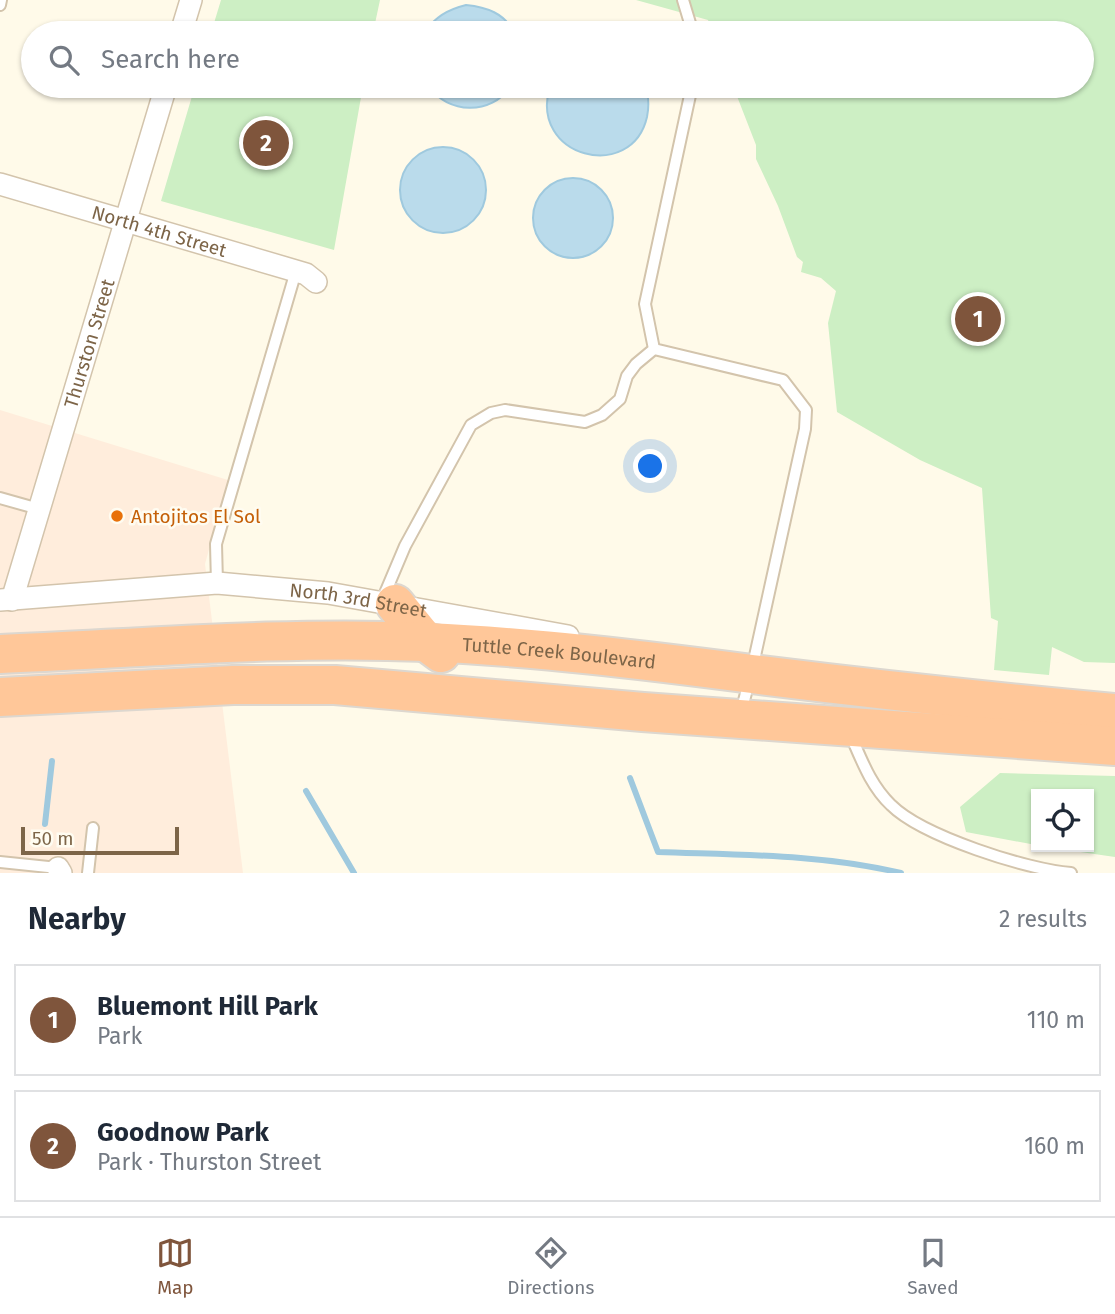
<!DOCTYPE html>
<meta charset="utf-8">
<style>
:root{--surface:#fff;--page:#f6f6f7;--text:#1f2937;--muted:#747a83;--line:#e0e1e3;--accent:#7f553c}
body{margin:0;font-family:"Fira Sans",sans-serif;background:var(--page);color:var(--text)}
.controls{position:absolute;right:21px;bottom:21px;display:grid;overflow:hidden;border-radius:0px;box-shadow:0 2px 5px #0004}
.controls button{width:63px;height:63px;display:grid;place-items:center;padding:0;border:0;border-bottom:2px solid var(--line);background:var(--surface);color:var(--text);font:35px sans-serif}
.scale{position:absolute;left:21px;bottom:18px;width:158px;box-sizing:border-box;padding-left:7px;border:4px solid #7d6548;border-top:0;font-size:19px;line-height:24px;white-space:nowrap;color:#7d6548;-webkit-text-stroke:5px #fffcf1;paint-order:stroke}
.you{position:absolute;left:651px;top:467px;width:24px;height:24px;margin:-18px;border:5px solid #fff;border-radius:50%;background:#1a73e8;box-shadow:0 0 0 10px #1a73e833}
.badge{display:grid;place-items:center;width:46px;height:46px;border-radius:50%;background:var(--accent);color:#fff;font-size:23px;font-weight:700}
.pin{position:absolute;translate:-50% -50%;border:4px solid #fff;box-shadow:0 2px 7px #0006}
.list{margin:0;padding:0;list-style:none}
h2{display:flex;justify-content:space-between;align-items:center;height:91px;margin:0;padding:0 28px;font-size:30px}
h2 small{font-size:23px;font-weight:400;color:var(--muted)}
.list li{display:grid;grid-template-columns:46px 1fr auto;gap:21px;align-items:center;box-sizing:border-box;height:112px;margin:0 14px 14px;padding:0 14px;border:2px solid var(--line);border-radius:0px}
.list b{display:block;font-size:26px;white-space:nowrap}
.list p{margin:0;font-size:23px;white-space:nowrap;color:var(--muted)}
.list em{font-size:23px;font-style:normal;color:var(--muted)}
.icon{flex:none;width:38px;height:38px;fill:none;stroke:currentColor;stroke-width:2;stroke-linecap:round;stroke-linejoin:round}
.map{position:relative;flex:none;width:1115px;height:873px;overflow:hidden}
.search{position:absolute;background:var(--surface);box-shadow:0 2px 5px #0004;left:21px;right:21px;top:21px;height:77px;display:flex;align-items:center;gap:18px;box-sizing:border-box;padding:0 24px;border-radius:38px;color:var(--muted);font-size:26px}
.sheet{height:343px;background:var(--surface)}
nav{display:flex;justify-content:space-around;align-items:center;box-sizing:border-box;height:98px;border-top:2px solid var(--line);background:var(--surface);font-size:19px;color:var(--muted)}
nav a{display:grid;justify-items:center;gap:4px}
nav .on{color:var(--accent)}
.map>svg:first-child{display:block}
.commercial{fill:#ffeddc}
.green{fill:#cdefc4}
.water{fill:#badbeb;stroke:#9fc9de;stroke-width:2}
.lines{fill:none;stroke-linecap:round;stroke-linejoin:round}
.stream{stroke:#9fc9de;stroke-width:6}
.lane-casing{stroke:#d3c4ac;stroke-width:14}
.street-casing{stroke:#d3c4ac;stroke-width:24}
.highway-casing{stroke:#ddd7cf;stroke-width:42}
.lane{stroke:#fff;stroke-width:10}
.street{stroke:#fff;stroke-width:21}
.highway{stroke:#ffc799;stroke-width:38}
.food-dot{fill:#e8710a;stroke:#fffcf1;stroke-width:2.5}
.labels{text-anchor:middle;stroke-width:5;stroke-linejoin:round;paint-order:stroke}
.street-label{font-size:19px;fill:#7d6548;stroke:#fffcf1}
.food-label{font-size:19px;fill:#c56008;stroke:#fffcf1;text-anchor:start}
</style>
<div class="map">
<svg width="1115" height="873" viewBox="0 0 1115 873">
<rect width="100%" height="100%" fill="#fffae9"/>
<path class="commercial" d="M0,410L228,480L205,564L243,873H0Z"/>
<path class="green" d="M221,0H380L373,33H211Z
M636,0H1115V663L1084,662L1052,647L1049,675L994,670L998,621L991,618L982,488L920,460L837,412L828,323L836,291L821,278L801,272L803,262L797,257L778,206L756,159V145L733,86H1082V33H713L708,20Z
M195,86H363L334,250L161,201Z
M1000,773L1115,776V857L1046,847H1089V794H1036V845L966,832L960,807Z"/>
<path class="water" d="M466,5C486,7 505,13 514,33H423C436,17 446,10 466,5Z
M428,86H511C491,116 448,114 428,86Z
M550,86H645C649,96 649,107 647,117C632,183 528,158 550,86Z
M400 190a43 43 0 1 1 86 0a43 43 0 1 1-86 0Z
M533 218a40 40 0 1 1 80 0a40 40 0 1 1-80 0Z"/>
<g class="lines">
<path class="stream" d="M630,778L658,852C739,855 822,854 901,873
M306,791L354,873
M45,824L52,761"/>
<defs>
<path id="lane" d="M683,0L693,33
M0,5L1,0
M654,349L783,380L806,410L805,429L751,674L741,712
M0,498L39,509
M217,583L216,544L296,271
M383,598L405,546L471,425L491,413L505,410L585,422L602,415L620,399L627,376L636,364L654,349L645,304L692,86
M851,736C862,761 871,786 891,805C922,836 1028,870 1071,873
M0,862L58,868
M88,873L93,828"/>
<g id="street">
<path d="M181,33L191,0"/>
<path id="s1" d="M0,184L306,274L316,282"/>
<path id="s2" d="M0,600L217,583L328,593L568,636"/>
<path id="s3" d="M12,600L166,86"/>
<path d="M58,868L61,873"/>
</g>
<g id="highway">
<path d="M395,604L426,642L441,653"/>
<path id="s4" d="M0,654C142,648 285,636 427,642C536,647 644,660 752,674C872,689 994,702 1115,713"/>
<path d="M0,697L233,685H335L643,712L1115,746"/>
</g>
</defs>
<use href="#lane" class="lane-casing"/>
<use href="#street" class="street-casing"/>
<use href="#highway" class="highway-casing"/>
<use href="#lane" class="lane"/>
<use href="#street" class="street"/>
<use href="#highway" class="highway"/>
</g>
<circle class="food-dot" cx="117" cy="516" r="7"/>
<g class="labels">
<g class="street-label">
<text dy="7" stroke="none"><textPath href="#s1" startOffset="166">North 4th Street</textPath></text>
<text dy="7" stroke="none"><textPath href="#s3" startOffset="268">Thurston Street</textPath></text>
<text dy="7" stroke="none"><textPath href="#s2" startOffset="360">North 3rd Street</textPath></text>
<text dy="7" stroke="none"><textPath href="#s4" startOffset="560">Tuttle Creek Boulevard</textPath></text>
</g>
<g class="food-label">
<text x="131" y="523">Antojitos El Sol</text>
</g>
</g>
</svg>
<div class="controls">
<button><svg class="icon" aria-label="locate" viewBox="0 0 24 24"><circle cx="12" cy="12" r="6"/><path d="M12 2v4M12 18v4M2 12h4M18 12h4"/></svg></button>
</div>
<div class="scale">50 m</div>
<div class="you"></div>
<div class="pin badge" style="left:978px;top:319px">1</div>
<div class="pin badge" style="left:266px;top:143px">2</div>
<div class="search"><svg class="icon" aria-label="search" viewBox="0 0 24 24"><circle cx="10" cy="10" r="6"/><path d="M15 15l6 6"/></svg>Search here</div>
</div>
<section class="sheet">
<h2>Nearby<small>2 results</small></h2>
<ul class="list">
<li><span class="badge">1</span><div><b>Bluemont Hill Park</b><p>Park</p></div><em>110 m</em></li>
<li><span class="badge">2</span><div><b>Goodnow Park</b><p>Park · Thurston Street</p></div><em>160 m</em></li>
</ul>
</section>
<nav>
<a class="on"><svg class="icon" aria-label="map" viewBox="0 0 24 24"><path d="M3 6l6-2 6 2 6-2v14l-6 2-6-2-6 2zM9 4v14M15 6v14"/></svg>Map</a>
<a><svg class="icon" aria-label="directions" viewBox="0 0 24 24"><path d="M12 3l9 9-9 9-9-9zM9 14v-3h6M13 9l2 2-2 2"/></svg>Directions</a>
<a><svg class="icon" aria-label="saved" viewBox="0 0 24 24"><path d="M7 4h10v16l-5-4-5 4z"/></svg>Saved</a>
</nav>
